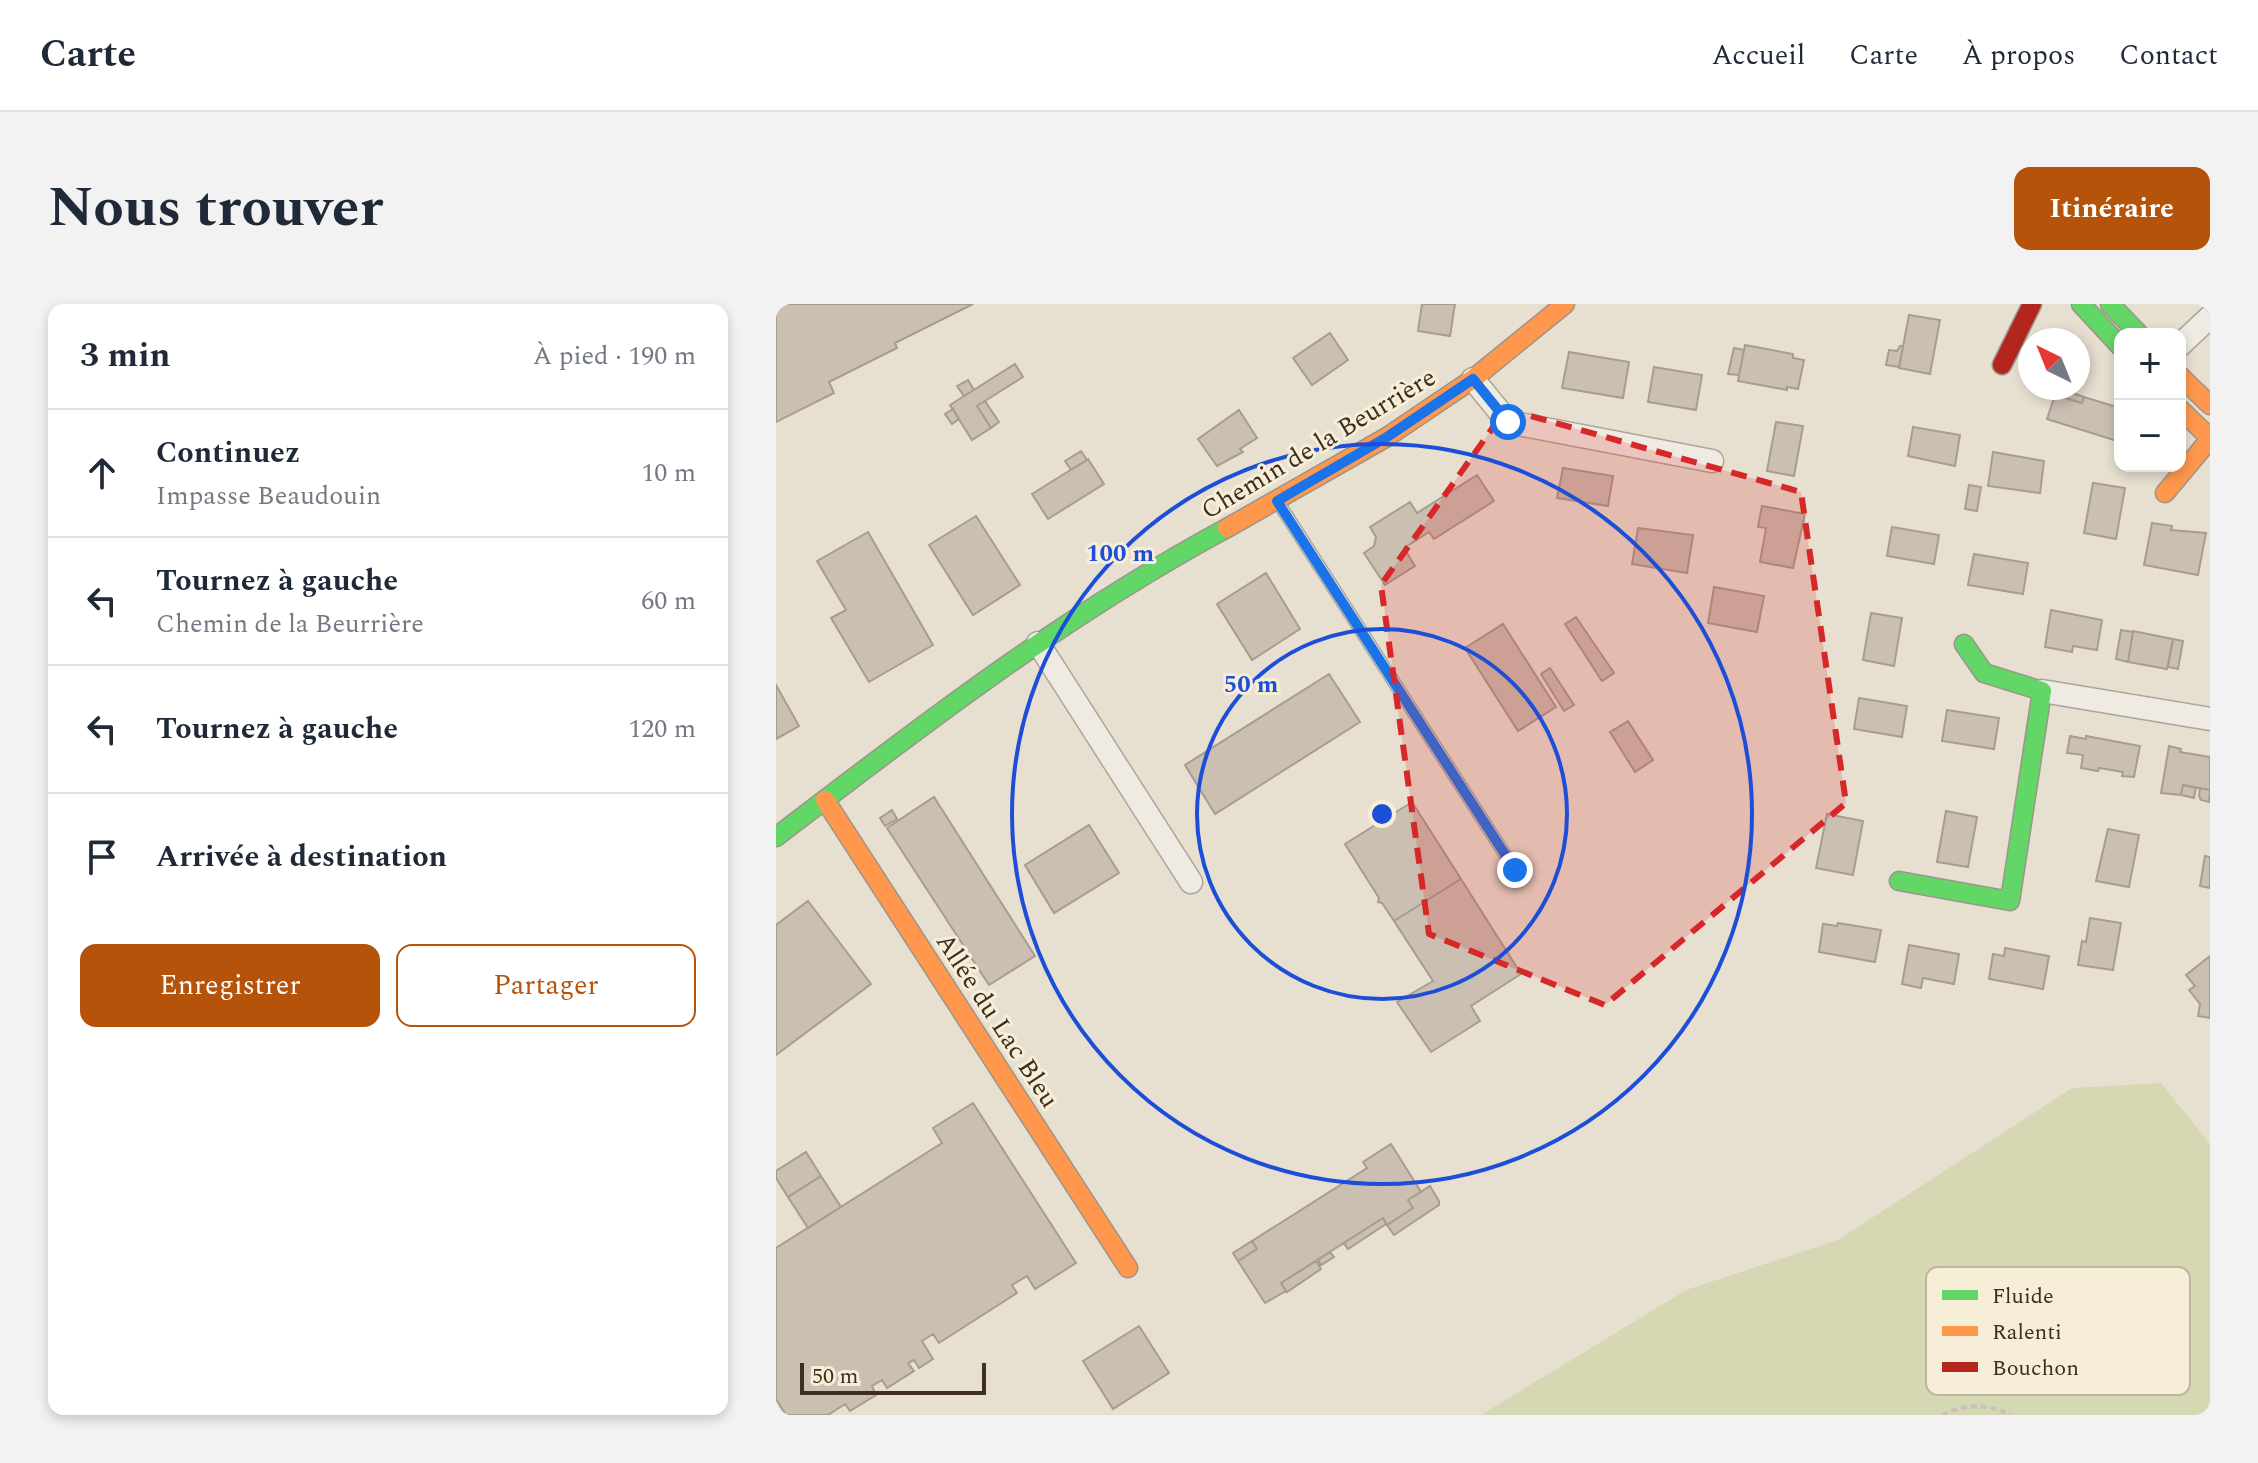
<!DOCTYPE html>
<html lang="fr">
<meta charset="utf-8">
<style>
:root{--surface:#fff;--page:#f2f2f3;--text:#1f2937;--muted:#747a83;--line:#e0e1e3;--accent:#b45309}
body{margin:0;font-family:Spectral,serif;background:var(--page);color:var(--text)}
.controls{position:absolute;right:24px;top:24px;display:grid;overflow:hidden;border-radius:16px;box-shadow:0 4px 12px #0003}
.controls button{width:72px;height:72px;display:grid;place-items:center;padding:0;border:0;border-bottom:2px solid var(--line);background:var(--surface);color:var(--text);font:40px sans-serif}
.compass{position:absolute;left:1242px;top:24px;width:72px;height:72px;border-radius:50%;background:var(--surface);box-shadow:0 4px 12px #0003;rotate:317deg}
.scale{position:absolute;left:24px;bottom:20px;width:186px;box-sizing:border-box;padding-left:8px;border:4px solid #3d2e20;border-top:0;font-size:22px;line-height:28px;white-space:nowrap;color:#3d2e20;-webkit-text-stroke:6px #f7eed8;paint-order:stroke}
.stop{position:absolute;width:24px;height:24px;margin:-18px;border:6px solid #1a73e8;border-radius:50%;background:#fff}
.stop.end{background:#1a73e8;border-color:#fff;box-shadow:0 2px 8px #0008}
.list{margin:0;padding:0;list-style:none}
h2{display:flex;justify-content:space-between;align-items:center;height:104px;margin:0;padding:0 32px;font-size:34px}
h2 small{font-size:26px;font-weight:400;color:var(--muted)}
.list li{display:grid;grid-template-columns:52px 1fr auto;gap:24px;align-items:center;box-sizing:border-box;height:128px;padding:0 32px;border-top:2px solid var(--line)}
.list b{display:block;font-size:30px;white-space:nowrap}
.list p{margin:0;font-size:26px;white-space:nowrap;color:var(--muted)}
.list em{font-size:26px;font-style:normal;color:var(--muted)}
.actions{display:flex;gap:16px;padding:24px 32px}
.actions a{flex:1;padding:18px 0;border:2px solid var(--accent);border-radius:16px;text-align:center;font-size:28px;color:var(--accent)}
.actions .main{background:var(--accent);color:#fff}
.icon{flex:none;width:44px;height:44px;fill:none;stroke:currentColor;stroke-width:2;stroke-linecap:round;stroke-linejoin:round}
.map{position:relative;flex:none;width:1434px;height:1111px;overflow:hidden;border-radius:16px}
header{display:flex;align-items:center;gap:48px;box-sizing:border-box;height:112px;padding:0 40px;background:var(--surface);border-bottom:2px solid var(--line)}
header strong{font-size:38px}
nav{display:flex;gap:44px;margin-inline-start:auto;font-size:28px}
.intro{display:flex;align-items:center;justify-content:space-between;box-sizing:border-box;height:192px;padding:0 48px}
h1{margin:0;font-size:56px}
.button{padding:20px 36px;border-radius:16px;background:var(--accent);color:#fff;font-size:28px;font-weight:700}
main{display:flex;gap:48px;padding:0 48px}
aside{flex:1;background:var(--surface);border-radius:16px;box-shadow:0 4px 12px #0003}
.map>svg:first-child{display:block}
.green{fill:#d6d7b3}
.building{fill:#cbbfb2;stroke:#a89c90;stroke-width:2}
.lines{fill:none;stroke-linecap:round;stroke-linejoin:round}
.lane-casing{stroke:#ada599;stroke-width:14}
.street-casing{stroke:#ada599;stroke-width:25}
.fast-casing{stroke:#9c958a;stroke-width:21}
.slow-casing{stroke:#9c958a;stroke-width:21}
.jam-casing{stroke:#9c958a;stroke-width:21}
.path{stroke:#c8c2b9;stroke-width:4;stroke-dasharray:6 4;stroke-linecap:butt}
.lane{stroke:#efebe3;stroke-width:11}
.street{stroke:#efebe3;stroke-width:22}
.fast{stroke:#63d668;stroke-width:18}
.slow{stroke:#ff974d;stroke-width:18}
.jam{stroke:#b3261e;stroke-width:18}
.route{stroke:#1a73e8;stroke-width:10}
.marked{fill:#d62828;fill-opacity:0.2;stroke:#d62828;stroke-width:6;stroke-dasharray:16 10;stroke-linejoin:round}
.ring{fill:none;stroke:#1d4ed8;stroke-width:4}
.labels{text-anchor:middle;stroke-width:6;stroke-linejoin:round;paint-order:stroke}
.street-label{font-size:26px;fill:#3d2e20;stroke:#f7eed8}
.key{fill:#f7eed8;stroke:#bfb4a1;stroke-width:2}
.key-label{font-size:22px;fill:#3d2e20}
.centre{fill:#1d4ed8;stroke:#f7eed8;stroke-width:4}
.ring-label{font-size:24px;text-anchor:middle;font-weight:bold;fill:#1d4ed8;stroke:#f7eed8;stroke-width:6;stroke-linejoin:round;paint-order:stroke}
</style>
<header>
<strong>Carte</strong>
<nav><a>Accueil</a><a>Carte</a><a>À propos</a><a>Contact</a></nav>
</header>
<div class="intro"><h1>Nous trouver</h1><a class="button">Itinéraire</a></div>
<main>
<aside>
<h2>3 min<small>À pied · 190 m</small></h2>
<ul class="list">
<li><svg class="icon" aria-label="ahead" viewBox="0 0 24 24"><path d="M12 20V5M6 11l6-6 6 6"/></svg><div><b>Continuez</b><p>Impasse Beaudouin</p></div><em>10 m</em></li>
<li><svg class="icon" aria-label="left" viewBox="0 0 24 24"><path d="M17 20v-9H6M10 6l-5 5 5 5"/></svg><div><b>Tournez à gauche</b><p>Chemin de la Beurrière</p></div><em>60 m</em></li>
<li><svg class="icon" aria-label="left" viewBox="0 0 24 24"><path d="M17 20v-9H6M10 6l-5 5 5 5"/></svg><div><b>Tournez à gauche</b></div><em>120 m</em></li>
<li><svg class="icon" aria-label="arrive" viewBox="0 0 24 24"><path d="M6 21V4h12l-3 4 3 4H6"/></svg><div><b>Arrivée à destination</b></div></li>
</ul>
<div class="actions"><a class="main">Enregistrer</a><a>Partager</a></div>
</aside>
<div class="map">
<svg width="1434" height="1111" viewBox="0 0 1434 1111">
<rect width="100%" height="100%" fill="#e7e0d1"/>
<path class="green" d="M1385,779L1434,840V1111H705L910,986L1062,936L1296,784Z"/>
<path class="building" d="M0,0H197L119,39L121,44L53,78L58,89L0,118Z
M646,0H679L674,32L642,27Z
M1133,11L1164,16L1154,70L1123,64Z
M554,29L572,56L536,81L517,54Z
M969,41L1017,50V54L1028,56L1022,85L1011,83V86L962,77Z
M1124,42H1127L1123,63L1110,61L1113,46L1121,47Z
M958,44L968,46L963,71L952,70Z
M793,48L853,58L847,94L786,84Z
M239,60L247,73L201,102L215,124L196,136L174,101Z
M878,63L926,71L920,106L872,98Z
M192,76L198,86L188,92L181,82Z
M1281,84L1308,93L1306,99L1279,91Z
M1279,91L1306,99L1308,93L1344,104V126L1341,137L1271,115Z
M209,97L223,118L215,124L201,102Z
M177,105L183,115L176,120L169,110Z
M463,106L481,134L464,145L467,148L441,162L422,135Z
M1000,118L1027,122L1018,172L991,167Z
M1137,123L1184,131L1179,162L1132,152Z
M305,147L311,156L295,166L289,157Z
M1217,148L1268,157L1264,189L1212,182Z
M312,155L328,180L272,215L256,190Z
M787,164L837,172L832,202L781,194Z
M701,171L718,197L658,235L653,228L628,244L639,262L609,281L588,249L598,242L600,233L594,223L634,198L641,209Z
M1317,179L1349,184L1340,235L1308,229Z
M1193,181L1205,183L1201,207L1189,205Z
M986,202L1029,210L1017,264L984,258L990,224L982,223Z
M200,212L244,281L197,311L153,241Z
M1376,219L1396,222L1395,226L1430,229L1422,271L1368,261Z
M1116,223L1163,231L1158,260L1111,252Z
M862,224L917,231L911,269L856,260Z
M92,228L157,341L93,378L55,314L70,306L41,257Z
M1198,250L1252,259L1247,290L1192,281Z
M490,269L524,325L476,356L441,300Z
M938,283L988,292L981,328L932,319Z
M1275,306L1326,316L1321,346L1297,342L1296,348L1269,343Z
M1095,309L1126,314L1118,362L1087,356Z
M800,313L838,369L826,377L789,320Z
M727,320L780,403L742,427L689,344Z
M1345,326L1357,328L1352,358L1340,355Z
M1357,327L1397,335L1391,365L1352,358Z
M1397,335L1407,337L1402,365L1392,363Z
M774,364L798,401L788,407L765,370Z
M553,370L584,418L439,510L409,461Z
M0,381L23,422L0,435Z
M1083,394L1131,402L1126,433L1078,425Z
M1171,406L1223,414L1218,445L1166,437Z
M852,417L877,456L859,468L834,428Z
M1294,432L1310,435V432L1364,442L1358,473L1346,472L1347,468L1323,464L1322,467L1305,464L1307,451L1291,449Z
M1393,442L1405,445L1404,448L1434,453V486L1407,481L1405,491L1385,489Z
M1407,481L1420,484L1418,494L1405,491Z
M1424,484L1434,486L1433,498L1425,496L1423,492Z
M158,493L259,652L213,681L111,524Z
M636,498L685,575L618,617L606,599L602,598L603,594L569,540Z
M116,506L121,515L109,522L104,514Z
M1170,507L1201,513L1192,563L1161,558Z
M1051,510L1087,517L1077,571L1040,564Z
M313,521L343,569L278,609L249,561Z
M1332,525L1363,531L1353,583L1320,577Z
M1429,552L1434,553V584L1424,582Z
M685,575L745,670L695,702L704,717L655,748L621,698L657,677L618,617Z
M32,597L95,680L0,751V621Z
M1314,614L1345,619L1337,666L1302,661L1306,637L1310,638Z
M1062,619L1105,626L1099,658L1043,648L1047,620L1061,622Z
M1133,641L1183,650L1178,680L1147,674L1145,684L1126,680Z
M1229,644L1273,652L1267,685L1213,675L1217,650L1228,652Z
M1434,652V714L1422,712L1424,700L1413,686L1419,682L1410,671Z
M197,799L300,959L259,985L251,972L236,981L241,989L163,1039L157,1030L146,1037L157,1055L143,1064L138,1056L132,1059L138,1067L111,1084L106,1076L96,1082L100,1091L74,1107L69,1100L52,1111H10L0,1095V944L166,839L157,824Z
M615,840L645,888L632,896L637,904L611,921L607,914L505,979L510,987L489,999L462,957L481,945L476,937L591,864L587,858Z
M30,848L45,872L12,893L0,874V867Z
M45,872L65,903L32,924L12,893Z
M654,882L663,897V901L618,931L611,921L637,904L632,896Z
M607,914L610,920L572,945L568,939Z
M476,937L481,945L462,957L457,949Z
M554,948L558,953L545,961L542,956Z
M540,957L545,965L511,988L505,979Z
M363,1022L393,1069L337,1105L307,1057Z"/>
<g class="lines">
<defs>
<path id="lane" d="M502,198L739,566"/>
<path id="street" d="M1404,41L1434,13
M697,75L732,118L936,157
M262,339L415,578
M1266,387L1434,415"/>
<path id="fast" d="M1305,0L1344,42
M1334,0L1363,30
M0,533C145,422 289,311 451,224
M1123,577L1234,597L1266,387L1208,369L1188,340"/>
<path id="slow" d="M1404,72L1434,101
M1404,105L1434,134
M1389,189L1434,135
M451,224L611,133L697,75L789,0
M49,496L352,964"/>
<path id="jam" d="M1226,61L1256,0"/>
</defs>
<use href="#lane" class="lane-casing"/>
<use href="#street" class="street-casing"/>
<use href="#fast" class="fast-casing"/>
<use href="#slow" class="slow-casing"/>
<use href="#jam" class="jam-casing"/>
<path class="path" d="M1166,1111C1189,1100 1212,1099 1235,1111"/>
<use href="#lane" class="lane"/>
<use href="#street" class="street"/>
<use href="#fast" class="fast"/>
<use href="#slow" class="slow"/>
<use href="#jam" class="jam"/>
</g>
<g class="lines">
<path class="route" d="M732,118L697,75L611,133L501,197L739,566"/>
</g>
<path class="marked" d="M730,105L1025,188L1070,499L829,701L653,630L605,281Z"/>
<g class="ring">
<circle cx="606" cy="510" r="185"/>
<circle cx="606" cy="510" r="370"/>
</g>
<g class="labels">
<g class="street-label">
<text transform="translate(542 139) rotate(-31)" y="9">Chemin de la Beurrière</text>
<text transform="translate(222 716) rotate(57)" y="9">Allée du Lac Bleu</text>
</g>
</g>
<rect x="1150" y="963" width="264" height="128" rx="12" class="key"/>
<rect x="1166" y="986" width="36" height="10" fill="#63d668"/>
<rect x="1166" y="1022" width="36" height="10" fill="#ff974d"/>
<rect x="1166" y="1058" width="36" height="10" fill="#b3261e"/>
<g class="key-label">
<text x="1216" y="999">Fluide</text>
<text x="1216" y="1035">Ralenti</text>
<text x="1216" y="1071">Bouchon</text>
</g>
<circle cx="606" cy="510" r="12" class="centre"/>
<g class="ring-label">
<text x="344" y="257">100 m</text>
<text x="475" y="388">50 m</text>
</g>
</svg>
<div class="controls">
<button>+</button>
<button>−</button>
</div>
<svg class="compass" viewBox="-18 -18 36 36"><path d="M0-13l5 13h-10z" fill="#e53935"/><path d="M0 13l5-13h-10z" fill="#747a83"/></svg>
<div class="scale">50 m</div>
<div class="stop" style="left:732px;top:118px"></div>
<div class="stop end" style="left:739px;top:566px"></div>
</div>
</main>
